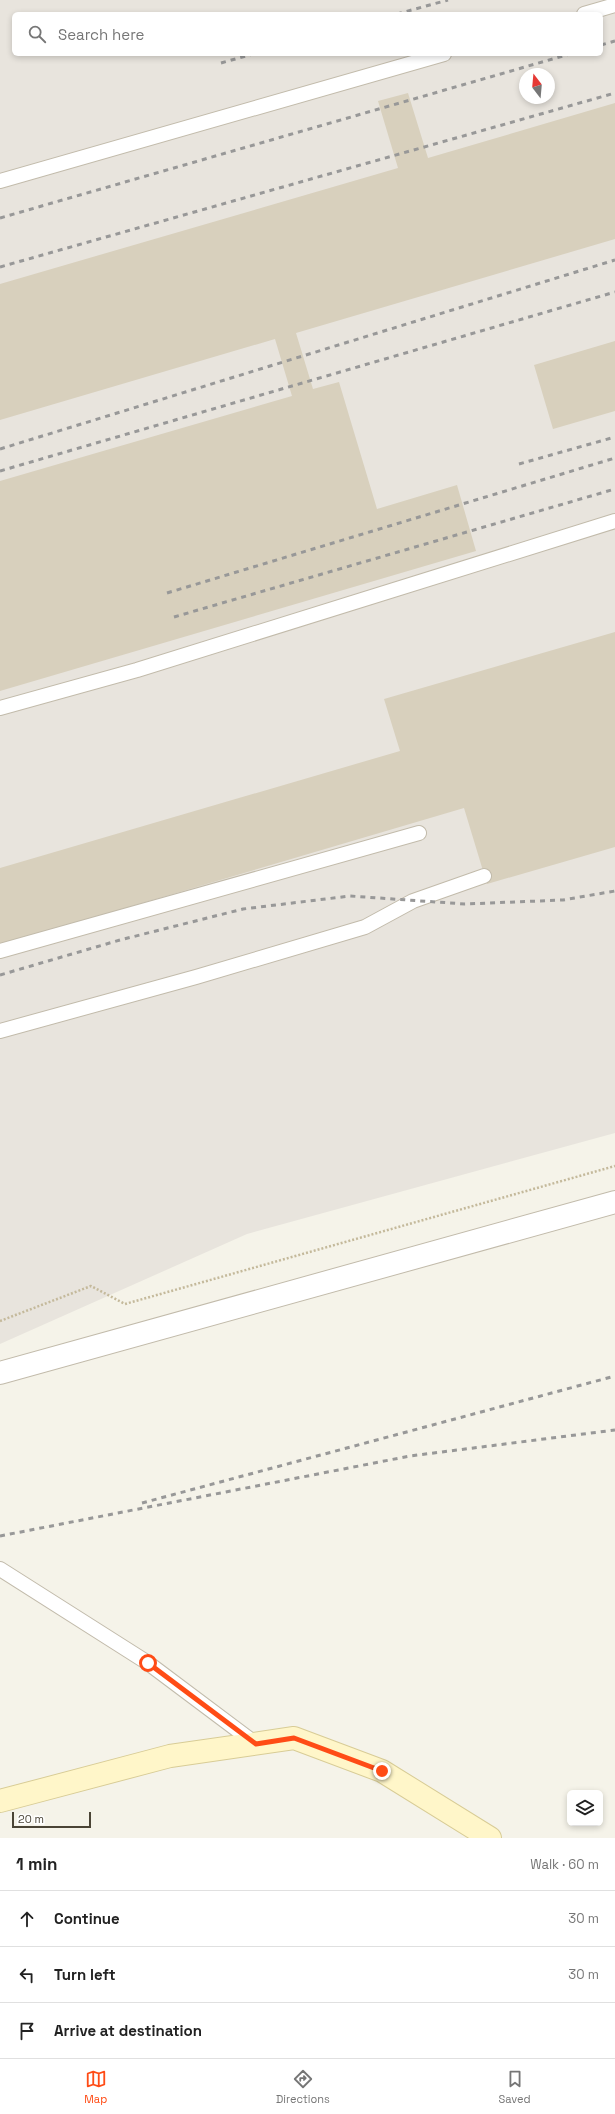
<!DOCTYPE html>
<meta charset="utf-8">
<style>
:root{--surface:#fff;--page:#f6f6f6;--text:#222;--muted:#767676;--line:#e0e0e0;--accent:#ff4c16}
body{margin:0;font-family:"Space Grotesk",sans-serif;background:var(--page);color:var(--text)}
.controls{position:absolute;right:12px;bottom:12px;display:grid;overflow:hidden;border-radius:6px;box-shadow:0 2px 6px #0003}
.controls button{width:36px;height:36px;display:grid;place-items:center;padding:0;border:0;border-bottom:1px solid var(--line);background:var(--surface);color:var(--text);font:20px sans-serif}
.compass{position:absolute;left:519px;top:68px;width:36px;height:36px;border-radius:50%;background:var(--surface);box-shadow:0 2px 6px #0003;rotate:344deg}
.scale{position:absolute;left:12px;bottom:10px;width:79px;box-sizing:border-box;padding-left:4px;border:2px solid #4a4436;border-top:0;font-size:11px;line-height:14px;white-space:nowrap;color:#4a4436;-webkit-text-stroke:3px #fff;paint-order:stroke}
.stop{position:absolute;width:12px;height:12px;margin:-9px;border:3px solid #ff4c16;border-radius:50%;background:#fff}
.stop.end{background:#ff4c16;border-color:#fff;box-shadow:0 1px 4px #0008}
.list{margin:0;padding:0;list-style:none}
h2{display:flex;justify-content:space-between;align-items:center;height:52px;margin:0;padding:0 16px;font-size:17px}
h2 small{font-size:13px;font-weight:400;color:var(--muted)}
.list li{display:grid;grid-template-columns:26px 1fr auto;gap:12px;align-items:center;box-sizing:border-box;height:56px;padding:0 16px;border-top:1px solid var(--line)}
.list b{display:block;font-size:15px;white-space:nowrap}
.list em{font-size:13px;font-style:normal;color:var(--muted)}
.icon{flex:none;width:22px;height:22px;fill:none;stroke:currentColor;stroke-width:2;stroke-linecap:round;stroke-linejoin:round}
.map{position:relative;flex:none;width:615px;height:1838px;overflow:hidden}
.search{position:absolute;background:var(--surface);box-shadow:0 2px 6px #0003;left:12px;right:12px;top:12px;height:44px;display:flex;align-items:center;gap:10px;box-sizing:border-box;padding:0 14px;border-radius:6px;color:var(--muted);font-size:15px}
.sheet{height:220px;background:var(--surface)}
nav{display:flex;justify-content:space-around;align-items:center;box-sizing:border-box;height:56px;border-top:1px solid var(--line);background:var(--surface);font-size:11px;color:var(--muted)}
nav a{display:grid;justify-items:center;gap:2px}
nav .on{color:var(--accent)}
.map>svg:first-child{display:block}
.industrial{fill:#e8e4dd;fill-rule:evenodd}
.building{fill:#d8d0bd}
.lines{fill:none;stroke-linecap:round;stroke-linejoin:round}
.lane-casing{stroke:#c2bbab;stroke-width:16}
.street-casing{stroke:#c2bbab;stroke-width:24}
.secondary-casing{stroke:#d8cc96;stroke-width:24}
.path{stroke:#c4b99b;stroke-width:2.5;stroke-dasharray:2 2;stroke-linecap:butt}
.lane{stroke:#fff;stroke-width:14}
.street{stroke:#fff;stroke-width:22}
.secondary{stroke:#fff6c9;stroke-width:22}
.rail{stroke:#989898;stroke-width:3;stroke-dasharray:5 5;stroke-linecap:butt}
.route{stroke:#ff4c16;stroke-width:5}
</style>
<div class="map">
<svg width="615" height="1838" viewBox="0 0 615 1838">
<rect width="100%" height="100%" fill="#f5f3e9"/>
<path class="industrial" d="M0,0H615V1133L247,1234L0,1344ZM14,14H601V54H14ZM525,74H549V98H525Z"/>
<path class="building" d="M408,93L428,158L615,103V239L296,333L313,389L339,382L377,509L457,485L476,551L0,691V481L292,396L275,339L0,420V284L398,168L378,101Z
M615,341V411L553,429L534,365Z
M615,632V847L487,884L464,808L0,945V868L400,751L384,699Z"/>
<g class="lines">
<defs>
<path id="lane" d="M584,14L615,5
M0,181L444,54
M0,708L137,670L615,521
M0,951L419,833
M0,1031L196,977L365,927L413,901L484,876
M0,1569L148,1663L256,1744"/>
<path id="street" d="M0,1373L615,1202"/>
<path id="secondary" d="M0,1801L170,1756L294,1738L382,1771L490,1838"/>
</defs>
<use href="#lane" class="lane-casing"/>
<use href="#street" class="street-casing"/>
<use href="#secondary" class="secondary-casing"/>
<path class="path" d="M0,1321L91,1286L125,1304L615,1166"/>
<use href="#lane" class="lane"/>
<use href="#street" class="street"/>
<use href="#secondary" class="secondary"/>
<path class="rail" d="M397,14L448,0
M601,45L615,41
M221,63L253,54
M0,218L570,54
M0,267L615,93
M0,449L615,260
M519,464L615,437
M0,471L615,292
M167,593L615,458
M174,617L615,489
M0,975L120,940L243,909L350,896L465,904L563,900L615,891
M142,1503L615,1376
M0,1536L410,1456L615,1430"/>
</g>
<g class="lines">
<path class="route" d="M148,1663L256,1744L294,1738L382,1771"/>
</g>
</svg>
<div class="controls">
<button><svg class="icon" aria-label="layers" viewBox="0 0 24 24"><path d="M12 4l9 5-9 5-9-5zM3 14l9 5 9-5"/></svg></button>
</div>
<svg class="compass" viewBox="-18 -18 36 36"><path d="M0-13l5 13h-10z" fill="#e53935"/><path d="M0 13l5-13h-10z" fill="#767676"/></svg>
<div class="scale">20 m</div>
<div class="stop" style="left:148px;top:1663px"></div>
<div class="stop end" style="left:382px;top:1771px"></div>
<div class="search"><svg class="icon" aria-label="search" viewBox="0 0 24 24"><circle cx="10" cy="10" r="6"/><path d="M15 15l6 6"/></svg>Search here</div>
</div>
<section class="sheet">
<h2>1 min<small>Walk · 60 m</small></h2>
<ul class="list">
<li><svg class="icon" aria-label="ahead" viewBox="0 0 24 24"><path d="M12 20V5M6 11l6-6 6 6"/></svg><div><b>Continue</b></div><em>30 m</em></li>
<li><svg class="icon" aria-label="left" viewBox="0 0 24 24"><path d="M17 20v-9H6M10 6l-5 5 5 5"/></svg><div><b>Turn left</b></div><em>30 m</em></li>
<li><svg class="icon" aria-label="arrive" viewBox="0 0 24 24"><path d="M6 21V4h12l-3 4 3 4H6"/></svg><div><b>Arrive at destination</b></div></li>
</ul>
</section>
<nav>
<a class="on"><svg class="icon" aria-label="map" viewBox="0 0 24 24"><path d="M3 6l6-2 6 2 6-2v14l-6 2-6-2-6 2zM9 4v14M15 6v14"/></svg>Map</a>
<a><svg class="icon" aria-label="directions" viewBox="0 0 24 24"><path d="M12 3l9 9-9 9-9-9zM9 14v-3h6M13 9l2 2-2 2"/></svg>Directions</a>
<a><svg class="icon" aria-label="saved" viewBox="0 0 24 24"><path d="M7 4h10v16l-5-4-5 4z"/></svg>Saved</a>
</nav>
